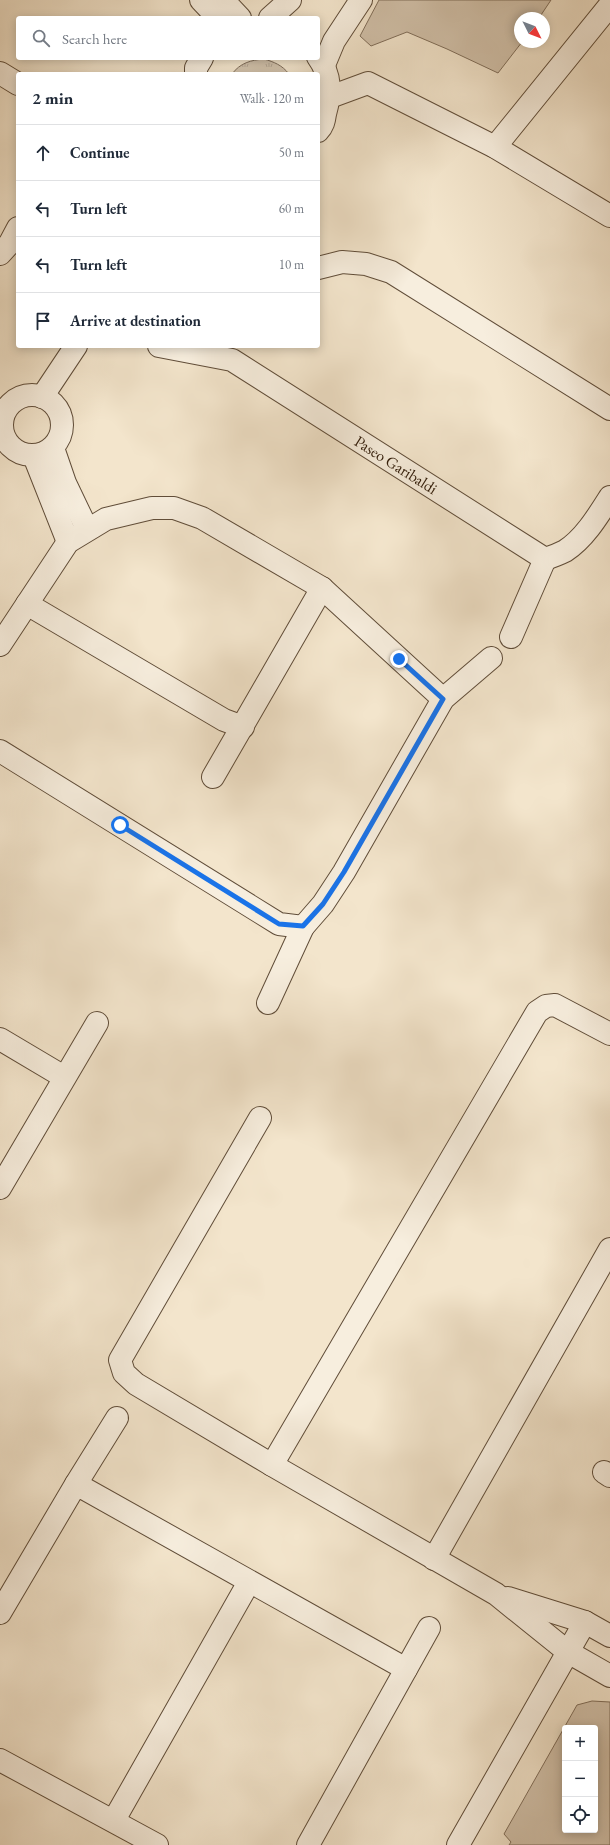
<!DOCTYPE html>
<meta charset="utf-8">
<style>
:root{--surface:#fff;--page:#f2f2f3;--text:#1f2937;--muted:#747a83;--line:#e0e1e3}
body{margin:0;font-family:"EB Garamond",serif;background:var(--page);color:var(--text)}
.controls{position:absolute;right:12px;bottom:12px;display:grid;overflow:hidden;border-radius:4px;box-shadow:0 2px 10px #0003}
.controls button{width:36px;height:36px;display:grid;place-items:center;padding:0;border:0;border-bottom:1px solid var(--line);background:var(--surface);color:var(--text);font:20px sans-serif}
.compass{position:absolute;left:514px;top:12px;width:36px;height:36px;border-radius:50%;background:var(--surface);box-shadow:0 2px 10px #0003;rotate:132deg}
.stop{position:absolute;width:12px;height:12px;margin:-9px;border:3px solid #1a73e8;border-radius:50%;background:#fff}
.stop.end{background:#1a73e8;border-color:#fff;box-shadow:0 1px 4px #0008}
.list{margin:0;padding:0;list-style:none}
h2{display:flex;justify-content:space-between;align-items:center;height:52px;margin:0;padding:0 16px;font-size:17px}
h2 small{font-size:13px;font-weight:400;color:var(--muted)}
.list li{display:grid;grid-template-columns:26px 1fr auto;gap:12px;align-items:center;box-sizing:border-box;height:56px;padding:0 16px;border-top:1px solid var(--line)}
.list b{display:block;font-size:15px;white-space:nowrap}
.list em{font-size:13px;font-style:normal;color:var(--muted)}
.icon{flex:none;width:22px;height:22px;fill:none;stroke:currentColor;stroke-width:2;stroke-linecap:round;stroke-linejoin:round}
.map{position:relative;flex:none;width:610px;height:1845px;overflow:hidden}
.search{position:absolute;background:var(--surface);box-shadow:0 2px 10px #0003;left:16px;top:16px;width:304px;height:44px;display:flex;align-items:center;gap:10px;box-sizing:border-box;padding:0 14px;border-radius:4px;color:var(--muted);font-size:15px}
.panel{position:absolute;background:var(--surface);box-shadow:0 2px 10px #0003;left:16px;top:72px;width:304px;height:276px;border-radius:4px}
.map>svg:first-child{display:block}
.grass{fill:url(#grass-tufts);stroke:#806e5a}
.green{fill:#d2c2ab;stroke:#806e5a;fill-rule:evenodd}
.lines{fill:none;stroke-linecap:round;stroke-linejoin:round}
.street-casing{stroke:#604d39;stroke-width:24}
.street{stroke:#f7eede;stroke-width:22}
.route{stroke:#1a73e8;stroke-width:5}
.labels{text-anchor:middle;stroke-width:4;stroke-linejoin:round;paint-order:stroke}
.street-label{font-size:16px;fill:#2f1a08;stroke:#f7eede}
</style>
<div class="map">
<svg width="610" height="1845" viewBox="0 0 610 1845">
<defs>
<pattern id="grass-tufts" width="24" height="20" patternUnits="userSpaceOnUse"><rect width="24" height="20" fill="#d2c2ab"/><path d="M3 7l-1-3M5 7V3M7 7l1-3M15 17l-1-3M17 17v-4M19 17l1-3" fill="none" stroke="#b5a692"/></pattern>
</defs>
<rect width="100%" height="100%" fill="#f3e5cc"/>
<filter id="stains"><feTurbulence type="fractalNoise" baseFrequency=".005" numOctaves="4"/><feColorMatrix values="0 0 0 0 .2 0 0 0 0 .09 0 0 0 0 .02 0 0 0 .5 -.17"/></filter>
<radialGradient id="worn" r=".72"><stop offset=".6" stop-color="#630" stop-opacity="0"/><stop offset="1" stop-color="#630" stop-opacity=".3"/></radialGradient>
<path class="grass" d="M264,59C274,62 282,65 289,74H232C240,63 251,60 264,59Z"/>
<path class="green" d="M379,0H551L539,18H520V42H522L498,73L447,49L407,32L371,46L360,36Z
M592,1701L610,1702V1845H509L511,1842L504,1834L577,1705ZM565,1728H595V1830H565Z"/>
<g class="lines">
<defs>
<g id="street">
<path d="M201,0L218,18"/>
<path d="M223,0L240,18"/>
<path d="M270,18L290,0"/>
<path d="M318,57C331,75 331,93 325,114C324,121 323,126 318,131"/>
<path d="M324,65L334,41L361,0"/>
<path d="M0,73L18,84"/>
<path d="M196,74V68L202,58"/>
<path d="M330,97L368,83L495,147L610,216"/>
<path d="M495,147L610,5"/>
<path d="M0,254L10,243L18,228"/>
<path d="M318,268L342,262L366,264L391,272L610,409"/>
<path id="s1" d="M159,346L232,360L545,559C551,557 559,554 565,551C584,539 598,516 610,497"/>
<circle cx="32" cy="425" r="30"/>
<path d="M42,397L76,346"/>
<path d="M53,448L65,483L87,529"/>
<path d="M34,456L68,542"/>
<path d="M27,604L224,720L243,727"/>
<path d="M511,637L545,559"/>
<path d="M0,645L68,542L106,519L152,508H174L202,518L322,588L443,699"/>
<path d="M0,751L279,924L303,927L323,904L344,872L443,699L491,658"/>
<path d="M213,777L322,588"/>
<path d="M268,1003L303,927"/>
<path d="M0,1039L64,1077"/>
<path d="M260,1118L120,1360L124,1373L136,1384L272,1465L496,1594L568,1652L610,1676"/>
<path d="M0,1188L97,1023"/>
<path d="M272,1465L537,1012L546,1006L555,1005L610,1034"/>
<path d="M604,1472L610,1476"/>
<path d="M76,1484L117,1418"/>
<path d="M434,1559L610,1249"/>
<path d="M508,1598L585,1622L610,1636"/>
<path d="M0,1613L76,1484L406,1669"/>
<path d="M0,1760L157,1845"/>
<path d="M114,1820L249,1582"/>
<path d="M308,1845L429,1628"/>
<path d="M458,1845L585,1622"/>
</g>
</defs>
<use href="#street" class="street-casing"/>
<use href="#street" class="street"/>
</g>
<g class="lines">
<path class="route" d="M120,825L279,924L303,926L323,904L344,872L443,699L399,659"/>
</g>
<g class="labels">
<g class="street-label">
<text dy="6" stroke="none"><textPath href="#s1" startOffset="269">Paseo Garibaldi</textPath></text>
</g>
</g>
<rect width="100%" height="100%" filter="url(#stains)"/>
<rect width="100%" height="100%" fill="url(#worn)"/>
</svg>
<div class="controls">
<button>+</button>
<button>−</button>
<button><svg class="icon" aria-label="locate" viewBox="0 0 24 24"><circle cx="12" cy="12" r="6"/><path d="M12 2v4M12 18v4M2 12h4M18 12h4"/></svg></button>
</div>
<svg class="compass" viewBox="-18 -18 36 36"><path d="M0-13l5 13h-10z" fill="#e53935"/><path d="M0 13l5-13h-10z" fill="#747a83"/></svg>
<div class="stop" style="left:120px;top:825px"></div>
<div class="stop end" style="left:399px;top:659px"></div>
<div class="search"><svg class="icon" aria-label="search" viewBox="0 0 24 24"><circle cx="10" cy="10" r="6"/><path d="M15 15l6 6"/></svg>Search here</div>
<section class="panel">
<h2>2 min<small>Walk · 120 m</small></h2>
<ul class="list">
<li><svg class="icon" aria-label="ahead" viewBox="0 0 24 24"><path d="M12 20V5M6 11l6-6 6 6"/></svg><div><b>Continue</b></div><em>50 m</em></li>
<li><svg class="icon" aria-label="left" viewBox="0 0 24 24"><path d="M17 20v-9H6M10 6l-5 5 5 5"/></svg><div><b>Turn left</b></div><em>60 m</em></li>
<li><svg class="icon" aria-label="left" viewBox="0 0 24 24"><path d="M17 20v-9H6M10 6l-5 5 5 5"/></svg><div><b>Turn left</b></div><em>10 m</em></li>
<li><svg class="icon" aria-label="arrive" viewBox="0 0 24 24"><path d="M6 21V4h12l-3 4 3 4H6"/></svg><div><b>Arrive at destination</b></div></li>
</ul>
</section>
</div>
